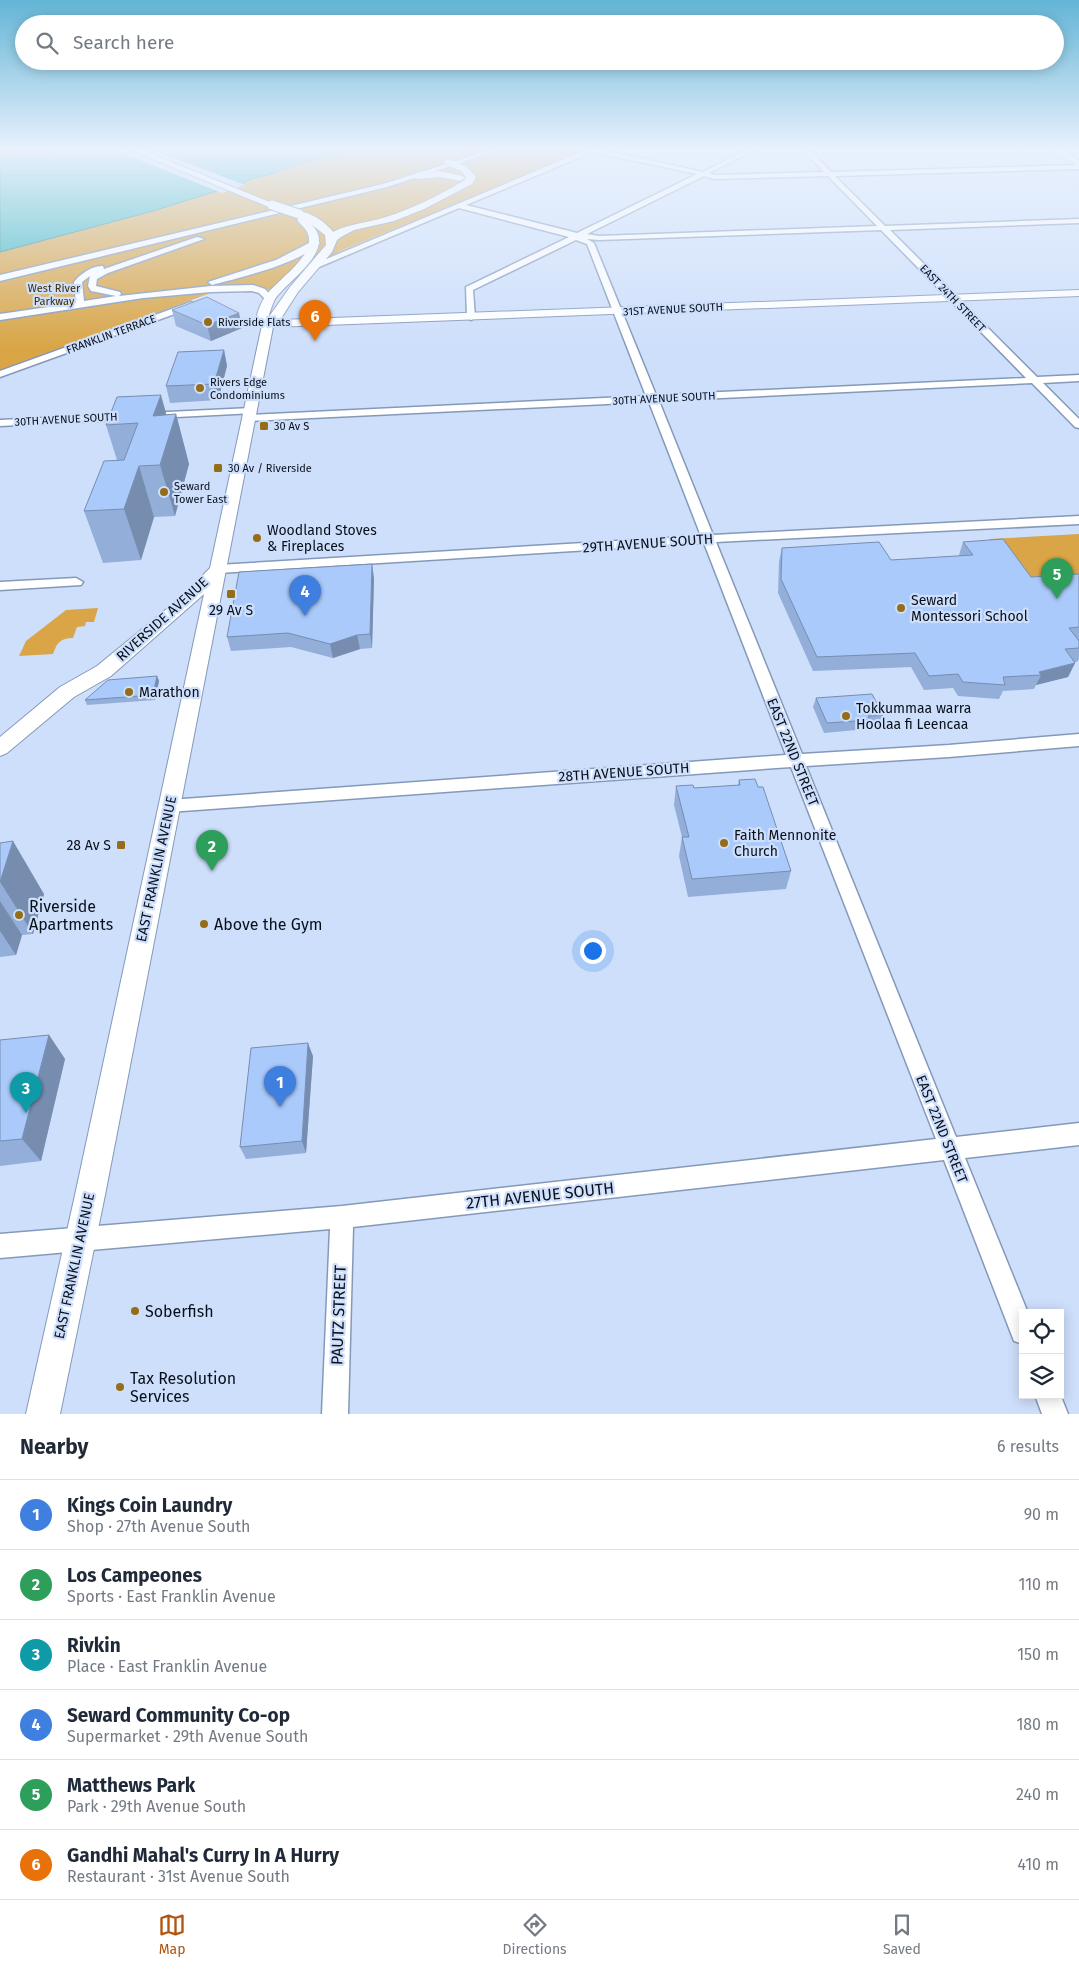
<!DOCTYPE html>
<meta charset="utf-8">
<style>
:root{--surface:#fff;--page:#f2f2f3;--text:#1f2937;--muted:#747a83;--line:#e0e1e3;--accent:#b45309}
body{margin:0;font-family:"Fira Sans",sans-serif;background:var(--page);color:var(--text)}
.controls{position:absolute;right:15px;bottom:15px;display:grid;overflow:hidden;border-radius:0px;box-shadow:0 2px 12px #0003}
.controls button{width:45px;height:45px;display:grid;place-items:center;padding:0;border:0;border-bottom:1px solid var(--line);background:var(--surface);color:var(--text);font:25px sans-serif}
.you{position:absolute;left:592px;top:950px;width:18px;height:18px;margin:-12px;border:4px solid #fff;border-radius:50%;background:#1a73e8;box-shadow:0 0 0 8px #1a73e833}
.badge{display:grid;place-items:center;width:32px;height:32px;border-radius:50%;background:var(--accent);color:#fff;font-size:16px;font-weight:700}
.pin{position:absolute;translate:-50% -41px;filter:drop-shadow(0 1px 2px #0008)}
.pin::after{content:'';position:absolute;top:26px;width:18px;height:15px;background:inherit;clip-path:polygon(0 0,100% 0,50% 100%)}
.list{margin:0;padding:0;list-style:none}
h2{display:flex;justify-content:space-between;align-items:center;height:65px;margin:0;padding:0 20px;font-size:21px}
h2 small{font-size:16px;font-weight:400;color:var(--muted)}
.list li{display:grid;grid-template-columns:32px 1fr auto;gap:15px;align-items:center;box-sizing:border-box;height:70px;padding:0 20px;border-top:1px solid var(--line)}
.list b{display:block;font-size:19px;white-space:nowrap}
.list p{margin:0;font-size:16px;white-space:nowrap;color:var(--muted)}
.list em{font-size:16px;font-style:normal;color:var(--muted)}
.icon{flex:none;width:28px;height:28px;fill:none;stroke:currentColor;stroke-width:2;stroke-linecap:round;stroke-linejoin:round}
.map{position:relative;flex:none;width:1079px;height:1414px;overflow:hidden}
.search{position:absolute;background:var(--surface);box-shadow:0 2px 12px #0003;left:15px;right:15px;top:15px;height:55px;display:flex;align-items:center;gap:12px;box-sizing:border-box;padding:0 18px;border-radius:28px;color:var(--muted);font-size:19px}
.sheet{height:485px;background:var(--surface)}
nav{display:flex;justify-content:space-around;align-items:center;box-sizing:border-box;height:70px;border-top:1px solid var(--line);background:var(--surface);font-size:14px;color:var(--muted)}
nav a{display:grid;justify-items:center;gap:2px}
nav .on{color:var(--accent)}
.map>svg:first-child{display:block}
.green{fill:#d9a546}
.water{fill:#3bb6bc;stroke:#2c848c}
.pier{fill:#cedffb}
.lines{fill:none;stroke-linecap:round;stroke-linejoin:round}
.minor-casing{stroke:#8499b9;stroke-width:3}
.tertiary-casing{stroke:#8499b9;stroke-width:2}
.minor{fill:#fff;fill-rule:evenodd}
.tertiary{fill:#fff;fill-rule:evenodd}
.tertiary-bridge-casing{stroke:#8499b9;stroke-width:11;stroke-linecap:butt}
.tertiary-bridge{stroke:#fff;stroke-width:9}
.wall{fill:#92aed9}
.shaded-wall{fill:#778db0}
.building{fill:#aacafc;stroke:#778db0}
.poi-dot{fill:#956c17;stroke:#cedffb;stroke-width:2}
.labels{text-anchor:middle;stroke-width:4.5;stroke-linejoin:round;paint-order:stroke}
.far-park-label{font-size:11px;fill:#3f2a00;stroke:#cedffb}
.far-street-label{font-size:11px;fill:#080f1b;stroke:#cedffb}
.far-poi-label{font-size:11px;fill:#080f1b;stroke:#cedffb;text-anchor:start}
.poi-label{font-size:14px;fill:#080f1b;stroke:#cedffb;text-anchor:start}
.street-label{font-size:14px;fill:#080f1b;stroke:#cedffb}
.near-poi-label{font-size:16px;fill:#080f1b;stroke:#cedffb;text-anchor:start}
.near-street-label{font-size:16px;fill:#080f1b;stroke:#cedffb}
</style>
<div class="map">
<svg width="1079" height="1414" viewBox="0 0 1079 1414">
<rect width="100%" height="100%" fill="#cedffb"/>
<path class="green" d="M0,150H56L47,154L0,158Z
M354,150H585L340,251L269,290L252,286L232,285L0,371V252L153,211L246,182L251,179L271,174L298,164Z
M1079,534V660L989,539Z
M98,608L94,622H86L85,626L77,627L73,638C60,638 57,643 53,654L19,656L26,641L66,610Z"/>
<path class="water" d="M56,150H354L298,164L271,174L251,179L246,182L153,211L0,252V158L47,154Z"/>
<path class="pier" d="M115,150H153L245,185L222,193Z"/>
<g class="lines">
<defs>
<path id="minor" d="M490,150H499L387,187L0,281V275L383,184Z
M586,150H603L703,172L747,150H755L709,173L714,175L824,172L803,150H810L831,172L1079,165V169L835,176L885,226L1079,219V223L890,230L1037,377L1079,375V381L1043,383L1079,419V428L1075,427L1032,383L659,401L713,535L1079,516V524L716,542L802,754L949,745L1079,734V746L949,757L806,766L956,1137L1079,1123V1145L965,1158L1028,1313H1023V1344L1014,1341L944,1160L353,1227L348,1414H322L330,1229L0,1258V1234L342,1206L936,1139L791,767L169,812L163,810L161,806L163,802L169,800L786,755L704,543L218,573L212,569L218,565L701,536L649,402L250,421L245,418L250,415L646,396L587,244L576,240L473,290L475,317L471,320L467,317L466,287L569,237L459,208L319,267L312,265ZM593,152L697,174L577,233L466,205ZM704,176L714,179L828,176L877,226L599,236L587,234ZM881,230L1026,378L656,395L594,243L587,239L599,240Z
M197,237L204,239L108,273L97,279L96,286L120,292L121,294L119,296L211,286L253,285L265,289L274,299L273,301H267L259,293L252,291L211,292L143,298L0,320V314L76,303L74,282C80,274 93,265 103,266L104,269ZM90,276L88,286L91,291L116,296L84,301L82,282Z
M313,241L320,243C298,264 242,277 212,285L208,282L276,260Z
M191,302L195,305L194,307L0,377V371Z
M251,408L256,411L255,413L0,426V420Z
M76,578L83,582L81,585L0,590V582Z
M1060,1394L1068,1414H1042L1035,1395H1060Z"/>
<path id="tertiary" d="M131,150H142L277,205L272,208L269,207Z
M1052,150H1062L1079,160V167Z
M448,159L467,167L476,177L472,184L424,209L394,221L354,230L341,237L337,240L332,252L298,292L280,320L1079,290V296L273,327L105,1195L60,1414H26L75,1195L204,594L111,676L74,697L7,753L0,756V737L60,687L97,666L180,598L210,568L262,325L256,319C258,310 261,302 267,294C278,280 311,258 309,239C309,231 302,226 297,220L299,218L294,214L296,212C308,210 326,222 333,232C350,223 368,223 386,217C414,208 440,195 465,180L466,177L461,171L445,164V160ZM311,224L325,235L326,245L290,287L268,318C270,312 272,305 275,299C289,279 338,250 311,224Z
M440,171L463,176L465,178L460,181L440,177L418,179L413,176L418,173Z"/>
</defs>
<use href="#minor" class="minor-casing"/>
<use href="#tertiary" class="tertiary-casing"/>
<use href="#minor" class="minor"/>
<use href="#tertiary" class="tertiary"/>
<defs>
<path id="tertiary-bridge" d="M272,205L299,214"/>
</defs>
<use href="#tertiary-bridge" class="tertiary-bridge-casing"/>
<use href="#tertiary-bridge" class="tertiary-bridge"/>
</g>
<path class="wall" d="M172,310L239,313L242,328L211,341L176,326Z
M224,350L227,366L218,400L170,403L166,386Z
M176,414L189,464L175,516L154,517L141,560L103,563L84,511L117,460L106,425L166,415Z
M963,542L1031,577L1079,574V659L1077,662H1075V663L1068,677L1036,685L1034,689L1003,691L999,699L958,696L953,688L924,690L911,667L813,671L778,593L779,561L782,548L891,560L959,556V555Z
M374,578L372,648L360,649L333,658L291,647L231,651L227,637Z
M157,676L159,681L155,700L87,705L85,700Z
M816,698L883,715L879,724L869,725L867,729L824,733L813,707Z
M739,780L791,871L786,889L688,897L679,856L682,837L674,805L676,786L694,788L738,785Z
M0,843L44,894L33,934L22,935L16,955L0,957Z
M49,1035L65,1059L41,1161L0,1166V1040Z
M313,1056L306,1153L246,1159L240,1147Z"/>
<path class="shaded-wall" d="M239,313L242,328L211,341L207,325Z
M224,350L227,366L218,400L214,384Z
M161,395L171,431L176,414L189,464L175,516L160,465L153,416Z
M139,466L154,517L141,560L124,509Z
M372,564L374,578L372,648L370,634Z
M357,635L360,649L333,658L330,644Z
M1075,663L1068,677L1036,685L1041,675L1039,672Z
M157,676L159,681L155,700L153,695Z
M13,841L44,894L33,934L0,882Z
M0,901L22,935L16,955L0,931Z
M49,1035L65,1059L41,1161L22,1139Z
M308,1043L313,1056L306,1153L302,1141Z"/>
<path class="building" d="M207,297L239,313L207,325L172,310Z
M224,350L214,384L166,386L178,352Z
M161,395L153,416L176,414L160,465L139,466L124,509L84,511L104,461L124,460L138,423L106,425L117,397Z
M1003,539L1031,577L1079,574V627L1069,628L1079,641V648L1065,649L1075,663L1039,672L1041,675L1003,677L1005,685L963,682L958,674L929,676L915,653L817,657L781,579L782,548L879,542L891,560L973,555L963,542Z
M372,564L370,634L357,635L330,644L288,633L227,637L239,572Z
M157,676L153,695L85,700L108,680Z
M872,694L883,715L868,716L870,720L827,723L816,698Z
M755,779L758,787H763L791,871L692,879L682,837H689L676,786L693,785L694,788L740,785L739,780Z
M13,841L0,882V843Z
M49,1035L22,1139L0,1141V1040Z
M308,1043L302,1141L240,1147L251,1048Z"/>
<linearGradient id="sky" x2="0" y2="1"><stop stop-color="#63b5d6"/><stop offset="0.43" stop-color="#e9f1fd"/><stop offset="1" stop-color="#e9f1fd" stop-opacity="0"/></linearGradient>
<rect width="1079" height="348" fill="url(#sky)"/>
<g class="poi-dot">
<circle cx="208" cy="322" r="5"/>
<circle cx="200" cy="388" r="5"/>
<rect x="259" y="421" width="10" height="10" rx="2.5"/>
<rect x="213" y="463" width="10" height="10" rx="2.5"/>
<circle cx="164" cy="492" r="5"/>
<circle cx="257" cy="538" r="5"/>
<rect x="226" y="589" width="10" height="10" rx="2.5"/>
<circle cx="901" cy="608" r="5"/>
<circle cx="129" cy="692" r="5"/>
<circle cx="846" cy="716" r="5"/>
<circle cx="724" cy="843" r="5"/>
<rect x="116" y="840" width="10" height="10" rx="2.5"/>
<circle cx="19" cy="915" r="5"/>
<circle cx="204" cy="924" r="5"/>
<circle cx="135" cy="1311" r="5"/>
<circle cx="120" cy="1387" r="5"/>
</g>
<g class="labels">
<g class="far-park-label">
<text x="54" y="292">West River<tspan x="54" dy="13">Parkway</tspan></text>
</g>
<g class="far-street-label">
<text transform="translate(953 298) rotate(46)" y="4">EAST 24TH STREET</text>
<text transform="translate(673 309) rotate(-3)" y="4">31ST AVENUE SOUTH</text>
<text transform="translate(111 334) rotate(-20)" y="4">FRANKLIN TERRACE</text>
<text transform="translate(664 398) rotate(-3)" y="4">30TH AVENUE SOUTH</text>
<text transform="translate(66 419) rotate(-3)" y="4">30TH AVENUE SOUTH</text>
</g>
<g class="far-poi-label">
<text x="218" y="326">Riverside Flats</text>
<text x="210" y="386">Rivers Edge<tspan x="210" dy="13">Condominiums</tspan></text>
<text x="274" y="430">30 Av S</text>
<text x="228" y="472">30 Av / Riverside</text>
<text x="174" y="490">Seward<tspan x="174" dy="13">Tower East</tspan></text>
</g>
<g class="poi-label">
<text x="267" y="535">Woodland Stoves<tspan x="267" dy="16">&amp; Fireplaces</tspan></text>
<text x="911" y="605">Seward<tspan x="911" dy="16">Montessori School</tspan></text>
<text x="231" y="615" text-anchor="middle">29 Av S</text>
<text x="139" y="697">Marathon</text>
<text x="856" y="713">Tokkummaa warra<tspan x="856" dy="16">Hoolaa fi Leencaa</tspan></text>
<text x="734" y="840">Faith Mennonite<tspan x="734" dy="16">Church</tspan></text>
<text x="111" y="850" text-anchor="end">28 Av S</text>
</g>
<g class="street-label">
<text transform="translate(648 543) rotate(-4)" y="5">29TH AVENUE SOUTH</text>
<text transform="translate(162 619) rotate(-42)" y="5">RIVERSIDE AVENUE</text>
<text transform="translate(793 752) rotate(68)" y="5">EAST 22ND STREET</text>
<text transform="translate(624 772) rotate(-4)" y="5">28TH AVENUE SOUTH</text>
<text transform="translate(156 869) rotate(-78)" y="5">EAST FRANKLIN AVENUE</text>
<text transform="translate(942 1129) rotate(68)" y="5">EAST 22ND STREET</text>
<text transform="translate(74 1266) rotate(-78)" y="5">EAST FRANKLIN AVENUE</text>
</g>
<g class="near-poi-label">
<text x="29" y="912">Riverside<tspan x="29" dy="18">Apartments</tspan></text>
<text x="214" y="930">Above the Gym</text>
<text x="145" y="1317">Soberfish</text>
<text x="130" y="1384">Tax Resolution<tspan x="130" dy="18">Services</tspan></text>
</g>
<g class="near-street-label">
<text transform="translate(540 1195) rotate(-6)" y="6">27TH AVENUE SOUTH</text>
<text transform="translate(338 1315) rotate(-88)" y="6">PAUTZ STREET</text>
</g>
</g>
</svg>
<div class="controls">
<button><svg class="icon" aria-label="locate" viewBox="0 0 24 24"><circle cx="12" cy="12" r="6"/><path d="M12 2v4M12 18v4M2 12h4M18 12h4"/></svg></button>
<button><svg class="icon" aria-label="layers" viewBox="0 0 24 24"><path d="M12 4l9 5-9 5-9-5zM3 14l9 5 9-5"/></svg></button>
</div>
<div class="you"></div>
<div class="pin badge" style="left:280px;top:1107px;background:#3f7fe0">1</div>
<div class="pin badge" style="left:212px;top:871px;background:#2e9e5b">2</div>
<div class="pin badge" style="left:26px;top:1113px;background:#0f9aa8">3</div>
<div class="pin badge" style="left:305px;top:616px;background:#3f7fe0">4</div>
<div class="pin badge" style="left:1057px;top:599px;background:#2e9e5b">5</div>
<div class="pin badge" style="left:315px;top:341px;background:#e8710a">6</div>
<div class="search"><svg class="icon" aria-label="search" viewBox="0 0 24 24"><circle cx="10" cy="10" r="6"/><path d="M15 15l6 6"/></svg>Search here</div>
</div>
<section class="sheet">
<h2>Nearby<small>6 results</small></h2>
<ul class="list">
<li><span class="badge" style="background:#3f7fe0">1</span><div><b>Kings Coin Laundry</b><p>Shop · 27th Avenue South</p></div><em>90 m</em></li>
<li><span class="badge" style="background:#2e9e5b">2</span><div><b>Los Campeones</b><p>Sports · East Franklin Avenue</p></div><em>110 m</em></li>
<li><span class="badge" style="background:#0f9aa8">3</span><div><b>Rivkin</b><p>Place · East Franklin Avenue</p></div><em>150 m</em></li>
<li><span class="badge" style="background:#3f7fe0">4</span><div><b>Seward Community Co-op</b><p>Supermarket · 29th Avenue South</p></div><em>180 m</em></li>
<li><span class="badge" style="background:#2e9e5b">5</span><div><b>Matthews Park</b><p>Park · 29th Avenue South</p></div><em>240 m</em></li>
<li><span class="badge" style="background:#e8710a">6</span><div><b>Gandhi Mahal's Curry In A Hurry</b><p>Restaurant · 31st Avenue South</p></div><em>410 m</em></li>
</ul>
</section>
<nav>
<a class="on"><svg class="icon" aria-label="map" viewBox="0 0 24 24"><path d="M3 6l6-2 6 2 6-2v14l-6 2-6-2-6 2zM9 4v14M15 6v14"/></svg>Map</a>
<a><svg class="icon" aria-label="directions" viewBox="0 0 24 24"><path d="M12 3l9 9-9 9-9-9zM9 14v-3h6M13 9l2 2-2 2"/></svg>Directions</a>
<a><svg class="icon" aria-label="saved" viewBox="0 0 24 24"><path d="M7 4h10v16l-5-4-5 4z"/></svg>Saved</a>
</nav>
